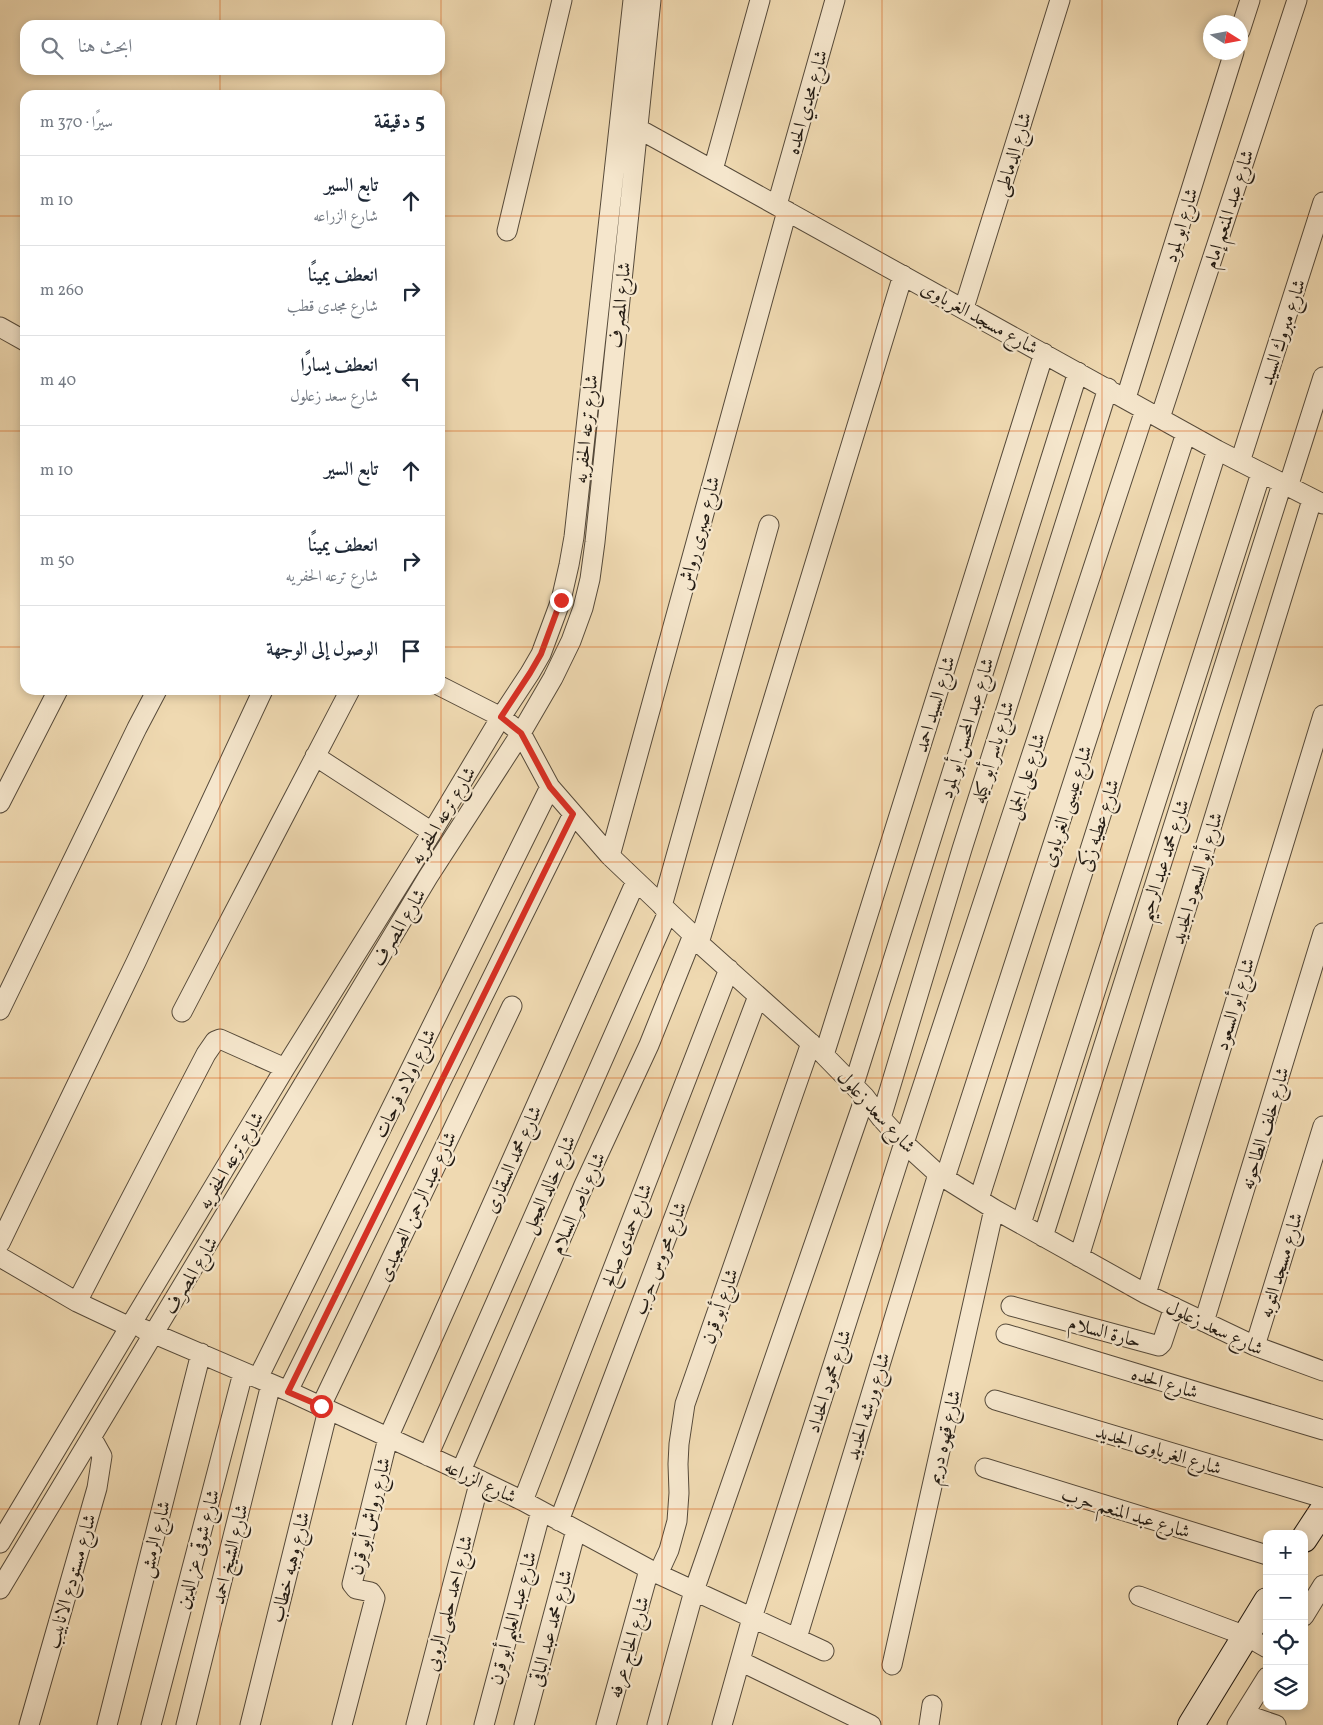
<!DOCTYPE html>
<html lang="ar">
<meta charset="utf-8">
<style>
:root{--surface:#fff;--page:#f6f6f7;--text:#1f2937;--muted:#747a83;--line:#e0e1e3}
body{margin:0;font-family:Vollkorn,Amiri,serif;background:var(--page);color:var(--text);direction:rtl}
.controls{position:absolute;right:15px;bottom:15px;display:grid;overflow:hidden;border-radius:10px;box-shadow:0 2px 8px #0003}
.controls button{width:45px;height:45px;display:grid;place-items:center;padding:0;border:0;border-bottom:1px solid var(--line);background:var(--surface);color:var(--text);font:25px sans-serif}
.compass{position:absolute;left:1203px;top:15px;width:45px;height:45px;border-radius:50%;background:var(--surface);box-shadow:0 2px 8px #0003;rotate:101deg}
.stop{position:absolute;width:15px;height:15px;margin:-11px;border:4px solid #d93025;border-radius:50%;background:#fff}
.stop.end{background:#d93025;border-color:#fff;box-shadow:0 1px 5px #0008}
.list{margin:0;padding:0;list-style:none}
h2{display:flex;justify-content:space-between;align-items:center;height:65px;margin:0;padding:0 20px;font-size:21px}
h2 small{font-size:16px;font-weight:400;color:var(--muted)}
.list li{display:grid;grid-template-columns:32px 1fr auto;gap:15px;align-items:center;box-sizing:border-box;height:90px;padding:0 20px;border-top:1px solid var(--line)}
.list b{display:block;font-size:19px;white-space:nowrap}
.list p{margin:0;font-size:16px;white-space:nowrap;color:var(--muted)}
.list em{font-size:16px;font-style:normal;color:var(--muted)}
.icon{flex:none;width:28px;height:28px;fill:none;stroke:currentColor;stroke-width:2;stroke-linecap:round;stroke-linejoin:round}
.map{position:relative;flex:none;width:1323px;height:1725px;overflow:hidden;direction:ltr}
.search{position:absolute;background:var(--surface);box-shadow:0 2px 8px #0003;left:20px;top:20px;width:425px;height:55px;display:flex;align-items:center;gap:12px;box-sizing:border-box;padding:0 18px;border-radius:15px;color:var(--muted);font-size:19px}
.panel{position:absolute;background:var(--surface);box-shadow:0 2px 8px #0003;left:20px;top:90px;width:425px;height:605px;border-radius:15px;direction:rtl}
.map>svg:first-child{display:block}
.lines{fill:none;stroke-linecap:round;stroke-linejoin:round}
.street-casing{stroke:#564a3a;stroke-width:21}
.secondary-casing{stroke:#231b13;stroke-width:28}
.street{stroke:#f5e6cc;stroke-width:19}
.secondary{stroke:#f5e6cc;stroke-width:26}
.route{stroke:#d93025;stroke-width:6}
.grid{fill:none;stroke:#d4530d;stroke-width:1;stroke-opacity:0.55}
.labels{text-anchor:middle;stroke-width:4.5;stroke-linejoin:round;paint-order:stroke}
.street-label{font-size:19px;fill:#231b13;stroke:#f5e6cc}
</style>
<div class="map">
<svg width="1323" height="1725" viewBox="0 0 1323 1725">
<rect width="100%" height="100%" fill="#efd9b1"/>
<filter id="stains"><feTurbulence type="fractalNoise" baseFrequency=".004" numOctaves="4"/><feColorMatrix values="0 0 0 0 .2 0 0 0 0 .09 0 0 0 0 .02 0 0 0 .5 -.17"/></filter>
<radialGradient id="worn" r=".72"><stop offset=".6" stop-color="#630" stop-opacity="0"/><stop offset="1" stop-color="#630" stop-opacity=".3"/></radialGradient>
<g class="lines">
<defs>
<path id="street" d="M1240,31L1250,0
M637,128L1217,450L1323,504
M713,170L760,0
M777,205L835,0
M507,231L562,0
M964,308L1060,0
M0,327L25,341
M1126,398L1234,52
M1160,418L1297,0
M1240,462L1323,202
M1288,487L1323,377
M440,686L501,717L521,733L550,787L610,856L693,935L699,943L824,1055L865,1097L881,1118L904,1143L938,1174L994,1209L1146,1294L1255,1346L1323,1371
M315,756L432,832
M0,803L58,690
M610,856L787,211
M662,906L769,525
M699,943L903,275
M0,1010L137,728L157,690
M182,1012L350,690
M824,1055L1044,353
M854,1084L1078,372
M881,1118L962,849L1108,388
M945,1178L1186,433
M979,1199L1217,450
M1021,1224L1261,473
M1043,1237L1282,484
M0,1243L136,962L263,690
M0,1257L77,1302L130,1327
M1079,1257L1312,500
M1146,1294L1323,715
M77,1302L206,1054L215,1041L220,1039L285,1068
M1011,1306L1159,1346L1162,1343L1174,1307
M1204,1322L1323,933
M143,1329L288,1391L461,1471L523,1501L658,1574L824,1651
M1006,1334L1323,1430
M1255,1346L1323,1126
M258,1378L550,787
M288,1391L573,814
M995,1400L1323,1498
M321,1406L512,1006
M428,1456L668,912
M985,1468L1267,1555
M461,1471L584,1185L649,1045L693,935
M523,1501L729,969
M559,1521L758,996
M0,1543L285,1068L432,832L501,717L530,673L541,654L561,600L569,565L574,537L633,0
M658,1574L669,1550L677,1521L679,1493L678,1464L679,1444L685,1404L811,1043
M0,1589L428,877L521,733L553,678L571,641L583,608L590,579L595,542L651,0
M1139,1596L1246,1636L1267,1648
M1304,1616L1323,1585
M797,1638L938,1174
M740,1661L871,1725
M892,1665L994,1209
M1244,1714L1276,1725
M29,1725L97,1488L102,1456L92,1438
M107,1725L201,1353
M151,1725L243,1373
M186,1725L271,1384
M250,1725L328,1410
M342,1725L375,1598L371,1592L356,1589L352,1584L388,1438L636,881
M416,1725L480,1480
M484,1725L541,1511
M524,1725L576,1530
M606,1725L649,1570
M657,1725L694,1591L865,1097
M722,1725L752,1618L904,1143L1145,410
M929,1725L932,1705
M1237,1725L1267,1677"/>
<path id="secondary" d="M1304,1539L1323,1510
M1191,1725L1267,1601"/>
</defs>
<use href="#street" class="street-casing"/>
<use href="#secondary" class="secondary-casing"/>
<use href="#street" class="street"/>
<use href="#secondary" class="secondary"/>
</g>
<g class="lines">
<path class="route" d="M321,1406L288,1392L573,814L550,787L521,733L501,717L530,673L541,654L561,600"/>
</g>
<path class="grid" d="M220,0V25M441,0V1725M662,0V1725M882,0V1725M1102,0V1725M220,70V95M0,216H25M440,216H1323M0,431H25M440,431H1323M0,647H25M440,647H1323M220,690V1725M0,862H1323M0,1078H1323M0,1294H1323M0,1509H1323"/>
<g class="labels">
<g class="street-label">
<text transform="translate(806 102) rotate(-74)" y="7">شارع مجدي الحده</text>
<text transform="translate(1012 154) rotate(-73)" y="7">شارع الدماطى</text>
<text transform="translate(1228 209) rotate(-72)" y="7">شارع عبد المنعم إمام</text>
<text transform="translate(1180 225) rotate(-73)" y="7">شارع ابو لمود</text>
<text transform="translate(619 305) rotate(-84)" y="7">شارع المصرف</text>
<text transform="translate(980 317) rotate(29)" y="7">شارع مسجد الغرباوى</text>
<text transform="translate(1282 332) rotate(-72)" y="7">شارع مبروك السيد</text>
<text transform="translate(585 429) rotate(-84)" y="7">شارع ترعه الحفريه</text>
<text transform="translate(698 533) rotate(-75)" y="7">شارع صبرى رواش</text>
<text transform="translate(934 704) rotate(-73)" y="7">شارع السيد احمد</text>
<text transform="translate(966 728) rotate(-73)" y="7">شارع عبد المحسن أبو لمود</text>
<text transform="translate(992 752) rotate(-73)" y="7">شارع ياسر أبو كيله</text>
<text transform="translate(1025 776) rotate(-72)" y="7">شارع على الجمل</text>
<text transform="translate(1066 806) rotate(-72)" y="7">شارع عيسى الغرباوى</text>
<text transform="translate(442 815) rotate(-59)" y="7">شارع ترعه الحفريه</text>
<text transform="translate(1098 825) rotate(-72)" y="7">شارع عطيه زكى</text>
<text transform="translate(1163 860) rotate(-72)" y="7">شارع محمد عبد الرحيم</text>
<text transform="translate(1196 878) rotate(-73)" y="7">شارع أبو السعود الجديد</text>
<text transform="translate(398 927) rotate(-59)" y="7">شارع المصرف</text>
<text transform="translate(1234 1004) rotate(-73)" y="7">شارع أبو السعود</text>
<text transform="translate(404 1083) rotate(-64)" y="7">شارع اولاد فرحات</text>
<text transform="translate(877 1111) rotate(47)" y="7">شارع سعد زعلول</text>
<text transform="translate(1264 1128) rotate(-73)" y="7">شارع خلف الطاحونه</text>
<text transform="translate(512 1159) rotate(-66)" y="7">شارع محمد السقارى</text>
<text transform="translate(230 1160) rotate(-59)" y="7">شارع ترعه الحفريه</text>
<text transform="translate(548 1184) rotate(-66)" y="7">شارع خالد العجل</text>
<text transform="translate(577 1203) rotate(-66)" y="7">شارع ناصر السلام</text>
<text transform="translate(416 1206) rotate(-65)" y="7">شارع عبد الرحمن الصعيدى</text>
<text transform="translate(626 1235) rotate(-69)" y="7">شارع حمدى صالح</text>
<text transform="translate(659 1258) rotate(-69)" y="7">شارع محروس حرب</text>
<text transform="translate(1280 1265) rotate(-73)" y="7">شارع مسجد التوبه</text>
<text transform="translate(190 1275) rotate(-59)" y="7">شارع المصرف</text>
<text transform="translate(719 1306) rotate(-71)" y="7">شارع أبو قرن</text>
<text transform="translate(1215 1327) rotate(25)" y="7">شارع سعد زعلول</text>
<text transform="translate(1105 1331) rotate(15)" y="7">حارة السلام</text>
<text transform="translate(828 1381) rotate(-72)" y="7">شارع محمود الحداد</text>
<text transform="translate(1165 1382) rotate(17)" y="7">شارع الحده</text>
<text transform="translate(867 1406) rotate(-73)" y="7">شارع ورشه الحديد</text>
<text transform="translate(943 1437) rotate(-77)" y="7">شارع قهوه دريم</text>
<text transform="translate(1159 1449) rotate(17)" y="7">شارع الغرباوى الجديد</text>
<text transform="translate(481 1481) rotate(25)" y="7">شارع الزراعه</text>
<text transform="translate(1126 1512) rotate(17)" y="7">شارع عبد المنعم حرب</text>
<text transform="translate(369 1516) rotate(-76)" y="7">شارع رواش أبو قرن</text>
<text transform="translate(154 1539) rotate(-76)" y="7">شارع الرمش</text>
<text transform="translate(197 1549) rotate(-75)" y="7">شارع شوقى عز الدين</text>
<text transform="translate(229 1554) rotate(-76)" y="7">شارع الشيخ احمد</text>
<text transform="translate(289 1567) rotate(-76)" y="7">شارع وهبه خطاب</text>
<text transform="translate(70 1581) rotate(-74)" y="7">شارع مستودع الانابيب</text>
<text transform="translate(448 1603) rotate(-75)" y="7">شارع احمد حلمى الروبى</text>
<text transform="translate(512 1618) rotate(-75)" y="7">شارع عبد العليم أبو قرن</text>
<text transform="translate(550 1628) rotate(-75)" y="7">شارع محمد عبد الباقى</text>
<text transform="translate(628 1647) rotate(-74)" y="7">شارع الحاج عرفه</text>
</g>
</g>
<rect width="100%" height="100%" filter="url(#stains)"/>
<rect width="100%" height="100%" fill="url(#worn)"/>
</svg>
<div class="controls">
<button>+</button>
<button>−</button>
<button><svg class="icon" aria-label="locate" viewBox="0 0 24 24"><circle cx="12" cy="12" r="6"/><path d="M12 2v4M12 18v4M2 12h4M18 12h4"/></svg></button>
<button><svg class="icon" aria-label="layers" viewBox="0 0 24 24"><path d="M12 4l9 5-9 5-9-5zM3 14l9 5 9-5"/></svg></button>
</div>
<svg class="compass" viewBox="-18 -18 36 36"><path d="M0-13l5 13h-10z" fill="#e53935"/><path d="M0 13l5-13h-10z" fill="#747a83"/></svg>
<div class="stop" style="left:321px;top:1406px"></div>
<div class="stop end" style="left:561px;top:600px"></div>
<div class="search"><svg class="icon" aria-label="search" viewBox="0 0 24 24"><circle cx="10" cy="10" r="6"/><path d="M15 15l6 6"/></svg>ابحث هنا</div>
<section class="panel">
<h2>5 دقيقة<small>سيرًا · 370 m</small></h2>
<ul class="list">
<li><svg class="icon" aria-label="ahead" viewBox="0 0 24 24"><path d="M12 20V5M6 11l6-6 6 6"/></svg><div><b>تابع السير</b><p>شارع الزراعه</p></div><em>10 m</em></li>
<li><svg class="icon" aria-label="right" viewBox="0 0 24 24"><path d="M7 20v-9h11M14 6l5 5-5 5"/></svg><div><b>انعطف يمينًا</b><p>شارع مجدى قطب</p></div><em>260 m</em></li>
<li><svg class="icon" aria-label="left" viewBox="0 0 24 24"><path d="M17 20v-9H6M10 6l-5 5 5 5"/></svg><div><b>انعطف يسارًا</b><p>شارع سعد زعلول</p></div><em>40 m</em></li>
<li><svg class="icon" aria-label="ahead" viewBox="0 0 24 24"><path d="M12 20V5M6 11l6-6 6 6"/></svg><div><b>تابع السير</b></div><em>10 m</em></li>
<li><svg class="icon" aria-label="right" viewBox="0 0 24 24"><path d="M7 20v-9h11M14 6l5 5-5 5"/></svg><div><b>انعطف يمينًا</b><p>شارع ترعه الحفريه</p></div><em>50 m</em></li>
<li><svg class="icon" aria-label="arrive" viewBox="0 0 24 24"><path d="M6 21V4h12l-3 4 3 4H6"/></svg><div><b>الوصول إلى الوجهة</b></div></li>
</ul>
</section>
</div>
